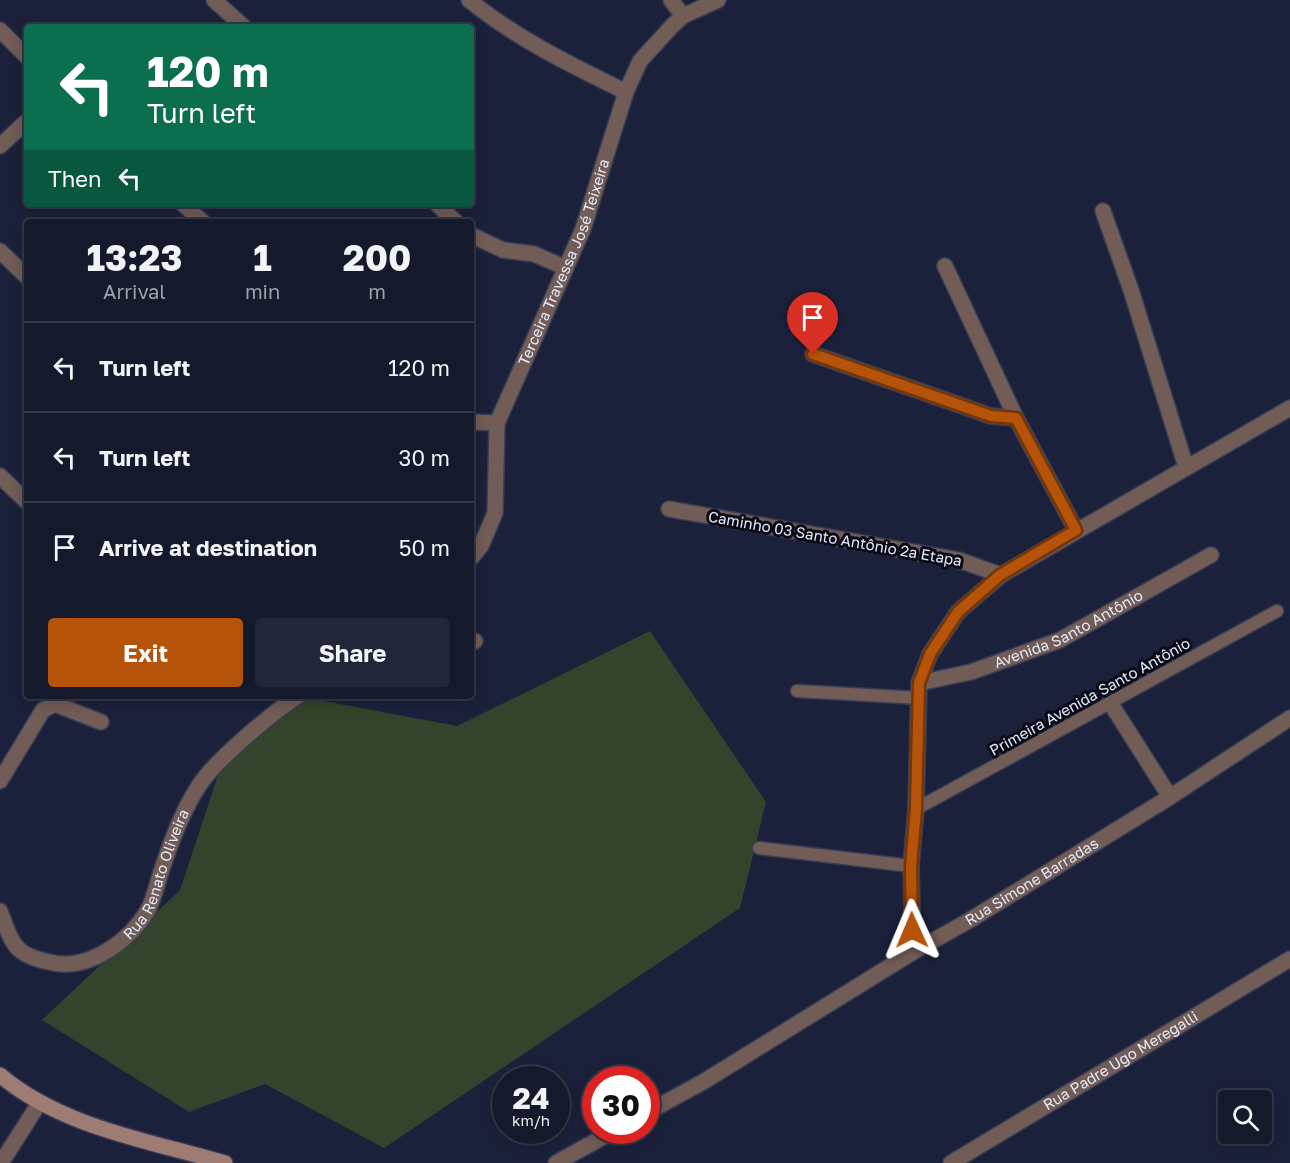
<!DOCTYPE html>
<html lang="en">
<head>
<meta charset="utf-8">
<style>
  :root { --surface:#14192c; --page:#212638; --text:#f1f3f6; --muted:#9da0a9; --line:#333848; --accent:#b45309 }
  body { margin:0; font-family:"Golos Text",sans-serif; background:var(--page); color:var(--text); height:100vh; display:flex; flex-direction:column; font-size:22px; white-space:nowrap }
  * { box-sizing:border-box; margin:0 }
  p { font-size:20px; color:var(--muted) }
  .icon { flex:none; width:33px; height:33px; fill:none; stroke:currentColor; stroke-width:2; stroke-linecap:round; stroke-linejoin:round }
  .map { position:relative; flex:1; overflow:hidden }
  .details { position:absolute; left:24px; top:219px; width:450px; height:480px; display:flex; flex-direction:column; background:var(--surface); border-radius:6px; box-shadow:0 3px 15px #0003,0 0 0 2px var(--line) }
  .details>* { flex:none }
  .banner { position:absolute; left:24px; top:24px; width:450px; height:183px; border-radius:6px; box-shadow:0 3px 15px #0003,0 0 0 2px var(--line); background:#0b6e4f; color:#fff; overflow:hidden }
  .tools { position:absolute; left:1218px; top:1090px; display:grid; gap:12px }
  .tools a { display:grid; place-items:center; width:54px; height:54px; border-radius:6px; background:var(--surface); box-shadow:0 3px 15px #0003,0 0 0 2px var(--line); font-size:30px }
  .speed { position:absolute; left:492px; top:1066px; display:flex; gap:12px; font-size:30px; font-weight:700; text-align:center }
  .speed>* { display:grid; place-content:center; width:78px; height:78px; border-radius:50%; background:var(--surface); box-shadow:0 3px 15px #0003,0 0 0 2px var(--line); line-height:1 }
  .speed small { font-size:15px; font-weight:400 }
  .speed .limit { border:9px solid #d22; background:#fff; color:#111 }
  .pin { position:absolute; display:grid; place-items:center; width:51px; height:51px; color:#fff; margin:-62px -26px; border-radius:50% 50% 50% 0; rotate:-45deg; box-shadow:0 0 6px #0007 }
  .pin .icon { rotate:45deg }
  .me { position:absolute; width:66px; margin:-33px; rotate:359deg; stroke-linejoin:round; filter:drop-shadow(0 0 4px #0008) }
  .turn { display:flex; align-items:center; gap:21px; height:126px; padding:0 24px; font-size:27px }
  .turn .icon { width:78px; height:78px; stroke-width:2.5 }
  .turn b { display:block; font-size:42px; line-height:51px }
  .then { display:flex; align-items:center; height:57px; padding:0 24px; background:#0003; gap:12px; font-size:22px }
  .eta { display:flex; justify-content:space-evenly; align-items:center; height:102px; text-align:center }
  .eta b { font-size:36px; font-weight:700; line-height:42px }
  .primary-button { display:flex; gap:12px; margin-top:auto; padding:12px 24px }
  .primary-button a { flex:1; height:69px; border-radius:6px; background:var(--accent); color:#fff; font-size:24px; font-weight:700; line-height:69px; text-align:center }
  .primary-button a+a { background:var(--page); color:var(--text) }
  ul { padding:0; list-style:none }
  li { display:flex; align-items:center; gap:18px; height:90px; padding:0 24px; border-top:2px solid var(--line) }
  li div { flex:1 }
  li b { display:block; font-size:22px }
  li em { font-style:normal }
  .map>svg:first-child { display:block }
  .green { fill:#34432b }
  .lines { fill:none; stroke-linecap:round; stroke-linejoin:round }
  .lane-casing { stroke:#373d55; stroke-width:15 }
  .street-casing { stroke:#373d55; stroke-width:18 }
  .secondary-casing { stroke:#373d55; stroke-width:18 }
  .lane { stroke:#715c56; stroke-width:12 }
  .street { stroke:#715c56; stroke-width:15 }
  .secondary { stroke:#9d7c73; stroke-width:15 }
  .route-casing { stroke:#753606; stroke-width:15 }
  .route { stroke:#b45309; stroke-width:10 }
  .labels { text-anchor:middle; stroke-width:6; stroke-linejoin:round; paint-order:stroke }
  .street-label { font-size:15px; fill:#e4e9fb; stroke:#090b16 }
</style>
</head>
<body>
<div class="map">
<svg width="1290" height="1163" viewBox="0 0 1290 1163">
  <rect width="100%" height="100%" fill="#1b213a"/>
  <!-- green -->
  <path class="green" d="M650,631L766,802L740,908L384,1148L265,1084L189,1112L42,1020L180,890L227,748L297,696L457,726Z"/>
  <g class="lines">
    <defs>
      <path id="lane" d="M797,691L919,698
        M916,809L1277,611
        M759,848L911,866"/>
      <g id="street">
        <path d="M214,0L244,27"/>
        <path d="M469,0C517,39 571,65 626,92"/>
        <path d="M671,0L683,16"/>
        <path d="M0,30L27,57"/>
        <path d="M0,146L27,121"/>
        <path d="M183,204L203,222"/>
        <path d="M437,204L456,222"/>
        <path d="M1103,211L1131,290L1186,467"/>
        <path d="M471,235L503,250L534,254L566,268"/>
        <path d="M0,251L27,277"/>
        <path d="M945,266L1016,418L1076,530"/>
        <path d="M813,354L991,416L1016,418"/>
        <path d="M471,422L497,423"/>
        <path d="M0,476L27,502"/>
        <path d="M669,509L959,560L1001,575"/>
        <path id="s1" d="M471,558L481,546L495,513L497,423L583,229L626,92L640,61L672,26L683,16L718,0"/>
        <path d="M471,643L475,641"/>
        <path id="s2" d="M919,683L971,672L1060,640L1211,555"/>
        <path d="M1111,704L1170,797"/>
        <path d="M0,781L43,710L55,704L101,722"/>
        <path id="s3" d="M0,911C13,946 15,956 54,963C89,970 130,941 148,910C154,899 157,884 161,872C171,842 182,811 200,784C217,759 272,713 298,696"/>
        <path d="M913,952L911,866L916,809L919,683L930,654L958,612L1001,575L1290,408"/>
        <path id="s4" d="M646,1113L703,1082L913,952L970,920L1170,797L1290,718"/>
        <path d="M1,1163L40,1102"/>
        <path d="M556,1163L614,1131"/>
        <path id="s5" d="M951,1163L1290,959"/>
      </g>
      <path id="secondary" d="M0,1075C61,1127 150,1141 225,1163"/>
    </defs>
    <!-- lane casing -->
    <use href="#lane" class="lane-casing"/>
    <!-- street casing -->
    <use href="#street" class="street-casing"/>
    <!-- secondary casing -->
    <use href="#secondary" class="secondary-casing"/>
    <!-- lane -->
    <use href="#lane" class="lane"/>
    <!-- street -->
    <use href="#street" class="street"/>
    <!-- secondary -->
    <use href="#secondary" class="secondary"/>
  </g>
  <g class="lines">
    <defs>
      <path id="route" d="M813,354L991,416L1016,418L1076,530L1000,575L958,612L930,654L919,683L916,809L911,866L912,930"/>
    </defs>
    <!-- route casing -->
    <use href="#route" class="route-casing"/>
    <!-- route -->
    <use href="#route" class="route"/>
  </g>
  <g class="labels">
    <!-- street labels -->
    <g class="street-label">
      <text dy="5" stroke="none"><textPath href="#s1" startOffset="316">Terceira Travessa José Teixeira</textPath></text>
      <text transform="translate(835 539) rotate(10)" y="5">Caminho 03 Santo Antônio 2ª Etapa</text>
      <text dy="5" stroke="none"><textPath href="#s2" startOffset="160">Avenida Santo Antônio</textPath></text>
      <text transform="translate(1090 697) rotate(-29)" y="5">Primeira Avenida Santo Antônio</text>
      <text dy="5" stroke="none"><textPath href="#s3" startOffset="231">Rua Renato Oliveira</textPath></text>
      <text dy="5" stroke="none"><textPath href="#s4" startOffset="450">Rua Simone Barradas</textPath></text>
      <text dy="5" stroke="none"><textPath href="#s5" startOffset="198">Rua Padre Ugo Meregalli</textPath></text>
    </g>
  </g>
</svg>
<div class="tools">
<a><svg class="icon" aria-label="search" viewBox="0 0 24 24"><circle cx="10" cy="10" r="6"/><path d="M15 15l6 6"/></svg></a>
</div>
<div class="speed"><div>24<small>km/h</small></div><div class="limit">30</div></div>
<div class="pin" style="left:813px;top:354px;background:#d93025"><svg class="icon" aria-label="arrive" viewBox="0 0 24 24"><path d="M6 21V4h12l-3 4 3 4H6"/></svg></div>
<svg class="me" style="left:912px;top:930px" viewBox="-20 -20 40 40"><path d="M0-17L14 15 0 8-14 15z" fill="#b45309" stroke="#fff" stroke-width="4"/></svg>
<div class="banner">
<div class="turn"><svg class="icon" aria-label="left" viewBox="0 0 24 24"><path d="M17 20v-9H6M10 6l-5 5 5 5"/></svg><div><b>120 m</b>Turn left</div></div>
<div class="then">Then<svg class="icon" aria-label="left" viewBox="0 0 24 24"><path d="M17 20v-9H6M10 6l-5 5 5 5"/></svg></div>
</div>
<section class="details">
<div class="eta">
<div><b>13:23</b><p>Arrival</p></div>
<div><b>1</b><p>min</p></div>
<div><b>200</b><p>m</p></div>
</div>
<ul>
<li><svg class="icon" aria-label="left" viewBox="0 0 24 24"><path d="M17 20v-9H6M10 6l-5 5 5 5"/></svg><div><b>Turn left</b></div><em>120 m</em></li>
<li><svg class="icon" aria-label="left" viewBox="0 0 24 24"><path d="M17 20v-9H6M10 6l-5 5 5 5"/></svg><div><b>Turn left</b></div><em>30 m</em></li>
<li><svg class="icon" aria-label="arrive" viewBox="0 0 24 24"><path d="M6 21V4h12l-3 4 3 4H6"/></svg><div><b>Arrive at destination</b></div><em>50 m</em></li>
</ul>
<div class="primary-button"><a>Exit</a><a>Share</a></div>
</section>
</div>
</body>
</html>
